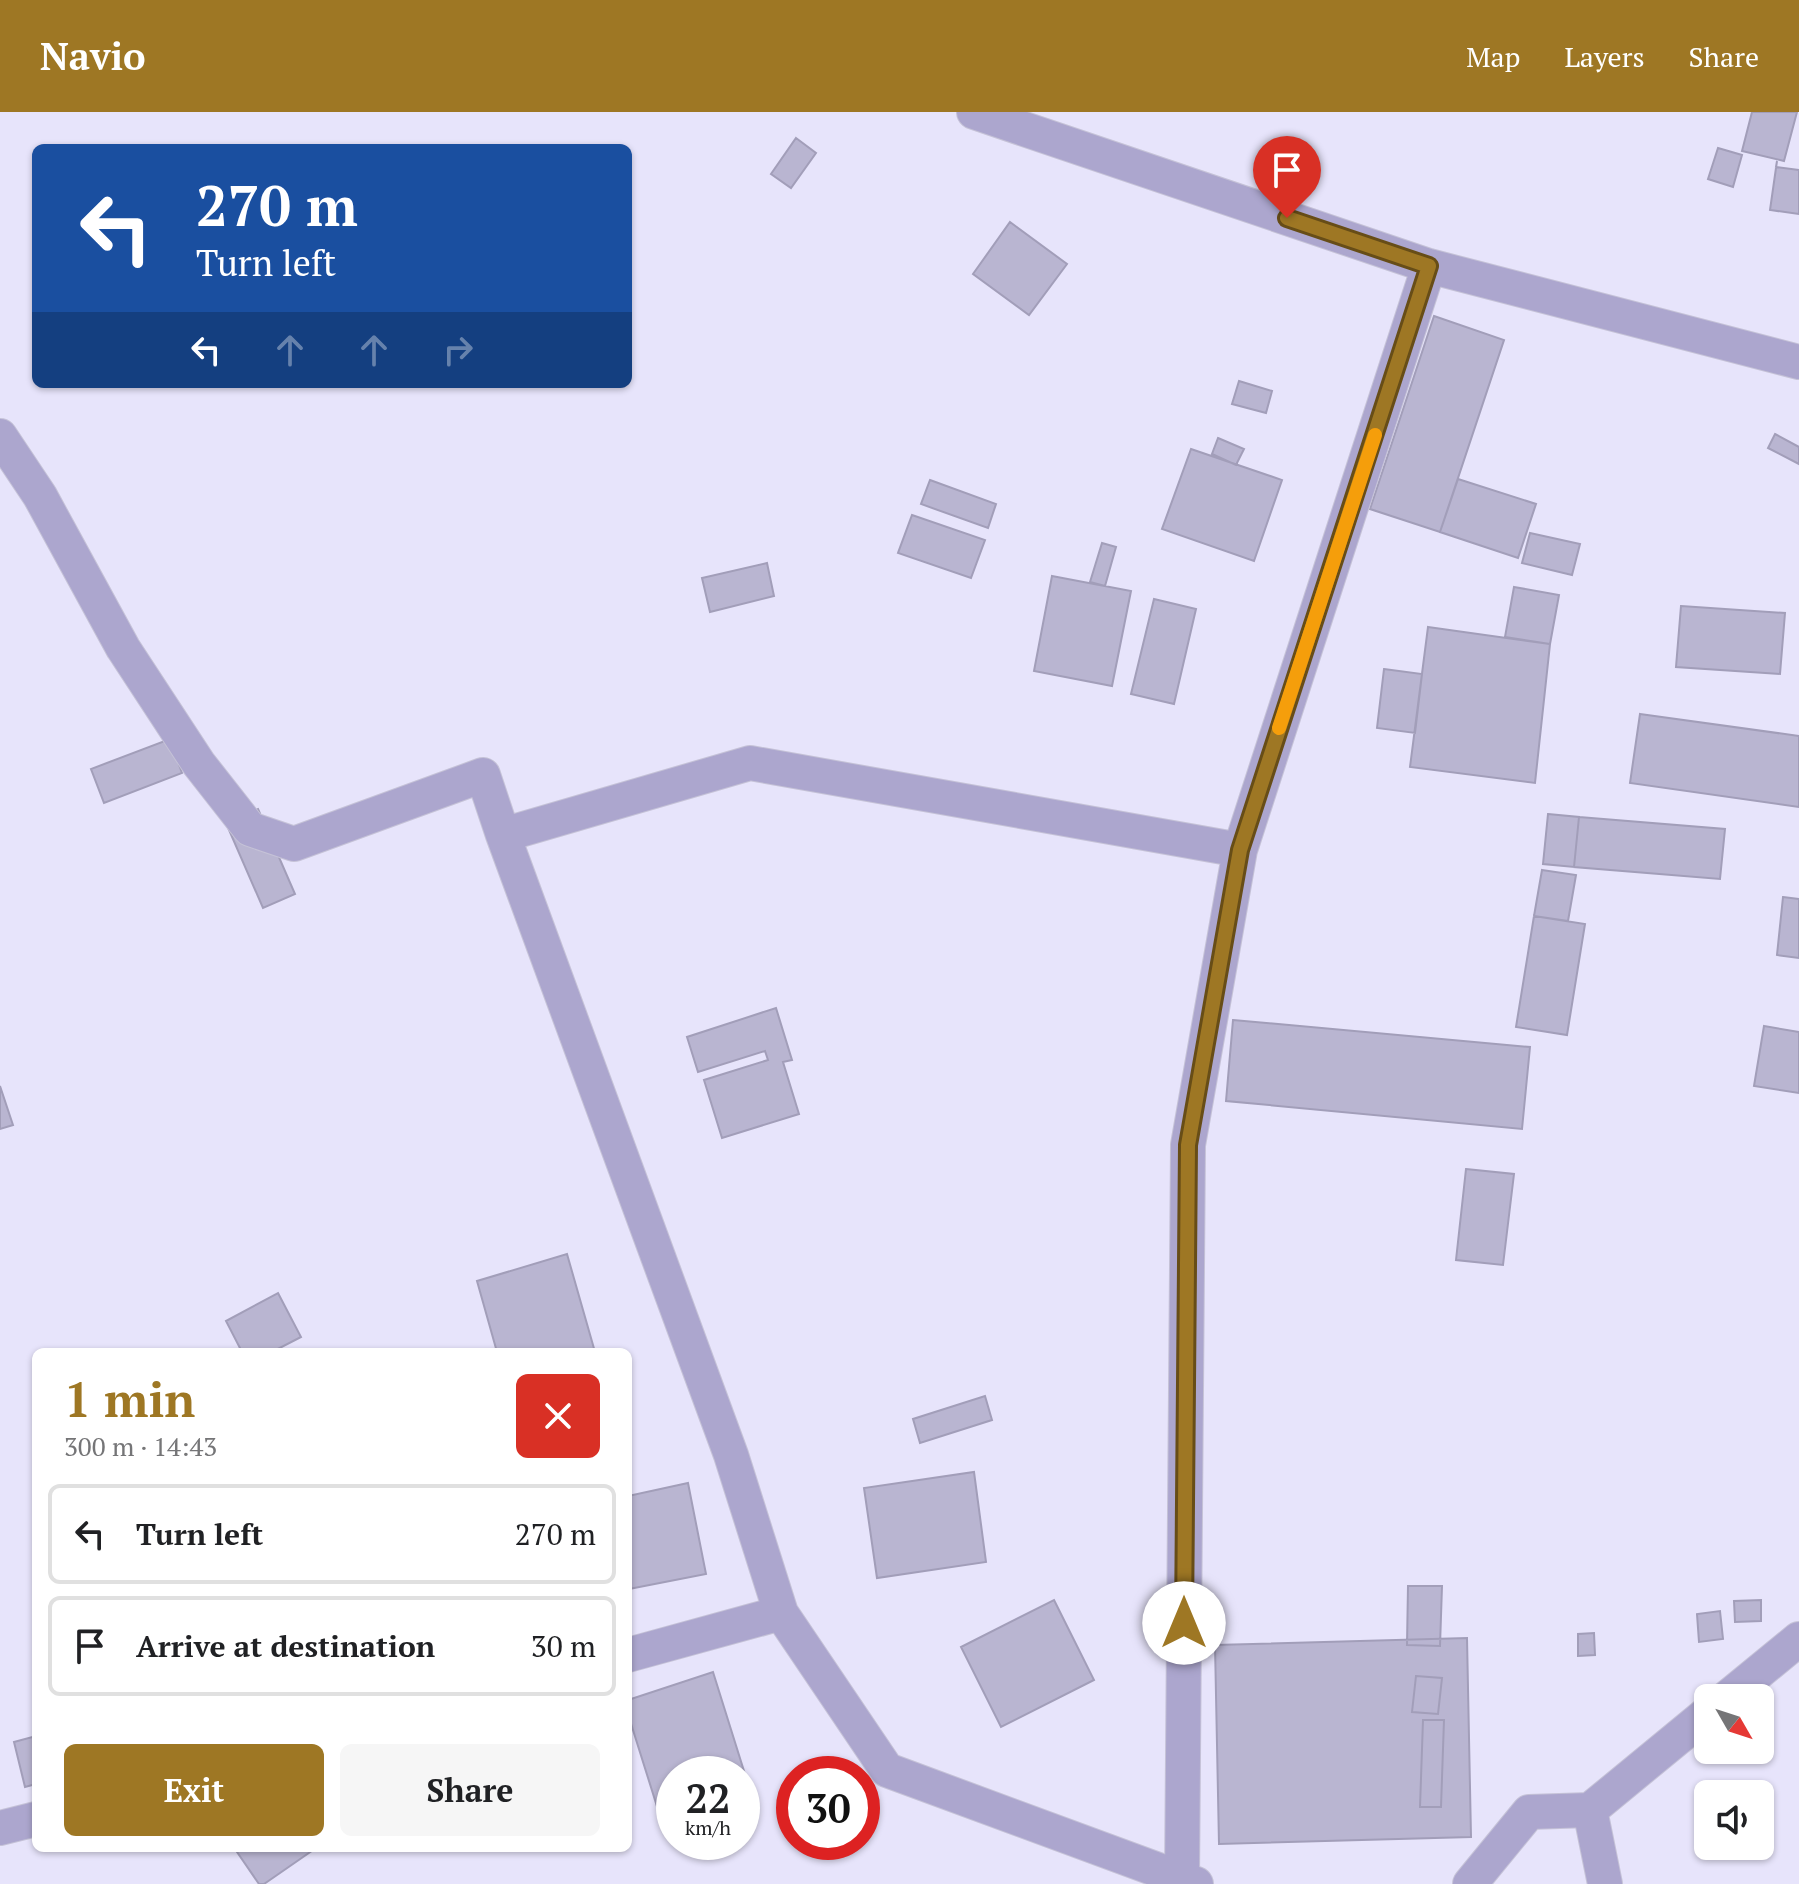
<!DOCTYPE html>
<html lang="en">
<head>
<meta charset="utf-8">
<style>
  :root { --surface:#fff; --page:#f6f6f6; --text:#202124; --muted:#757577; --line:#e0e0e0; --accent:#9e7724 }
  body { margin:0; font-family:"PT Serif",serif; background:var(--page); color:var(--text); height:100vh; display:flex; flex-direction:column; font-size:30px; white-space:nowrap }
  * { box-sizing:border-box; margin:0 }
  p { font-size:26px; color:var(--muted) }
  .icon { flex:none; width:44px; height:44px; fill:none; stroke:currentColor; stroke-width:2; stroke-linecap:round; stroke-linejoin:round }
  .map { position:relative; flex:1; overflow:hidden }
  .panel { position:absolute; left:32px; top:1236px; width:600px; height:504px; display:flex; flex-direction:column; background:var(--surface); border-radius:12px; box-shadow:0 2px 6px #0004 }
  .panel>* { flex:none }
  .guide { position:absolute; left:32px; top:32px; width:600px; height:244px; border-radius:12px; box-shadow:0 2px 6px #0004; background:#1a4fa0; color:#fff; overflow:hidden }
  .needle { width:52px; rotate:129deg }
  .buttons { position:absolute; left:1694px; top:1572px; display:grid; gap:16px }
  .buttons a { display:grid; place-items:center; width:80px; height:80px; border-radius:12px; background:var(--surface); box-shadow:0 2px 6px #0004; font-size:40px }
  .speed { position:absolute; left:656px; top:1644px; display:flex; gap:16px; font-size:40px; font-weight:700; text-align:center }
  .speed>* { display:grid; place-content:center; width:104px; height:104px; border-radius:50%; background:var(--surface); box-shadow:0 2px 6px #0004; line-height:1 }
  .speed small { font-size:20px; font-weight:400 }
  .speed .limit { border:12px solid #d22; background:#fff; color:#111 }
  .pin { position:absolute; display:grid; place-items:center; width:68px; height:68px; color:#fff; margin:-82px -34px; border-radius:50% 50% 50% 0; rotate:-45deg; box-shadow:0 0 8px #0007 }
  .pin .icon { rotate:45deg }
  .me { position:absolute; width:88px; margin:-44px; rotate:0deg; stroke-linejoin:round; filter:drop-shadow(0 0 6px #0008) }
  .turn { display:flex; align-items:center; gap:28px; height:168px; padding:0 32px; font-size:36px }
  .turn .icon { width:104px; height:104px; stroke-width:2.5 }
  .turn b { display:block; font-size:56px; line-height:68px }
  .lanes { display:flex; align-items:center; height:76px; padding:0 32px; background:#0003; justify-content:center; gap:40px; direction:ltr }
  .lanes .off { opacity:.35 }
  .round { display:grid; place-items:center; flex:none; width:84px; height:84px; border-radius:12px; background:var(--page) }
  .head { display:flex; align-items:center; justify-content:space-between; height:136px; padding:0 32px }
  h1 { font-size:48px; font-weight:700; line-height:60px; color:var(--accent) }
  .cta { display:flex; gap:16px; margin-top:auto; padding:16px 32px }
  .cta a { flex:1; height:92px; border-radius:12px; background:var(--accent); color:#fff; font-size:32px; font-weight:700; line-height:92px; text-align:center }
  .cta a+a { background:var(--page); color:var(--text) }
  ul { padding:0; list-style:none }
  li { display:flex; align-items:center; gap:24px; height:100px; margin:0 16px 12px; padding:0 16px; border:4px solid var(--line); border-radius:12px }
  li div { flex:1 }
  li b { display:block; font-size:30px }
  li em { font-style:normal }
  header { display:flex; align-items:center; gap:48px; box-sizing:border-box; height:112px; padding:0 40px; background:var(--accent); color:#fff }
  header strong { font-size:38px }
  nav { display:flex; gap:44px; margin-inline-start:auto; font-size:28px }
  .map>svg:first-child { display:block }
  .building { fill:#b9b5d1; stroke:#a29eb9; stroke-width:2 }
  .lines { fill:none; stroke-linecap:round; stroke-linejoin:round }
  .minor-casing { stroke:#c5c2d7; stroke-width:36 }
  .minor { stroke:#aca6ce; stroke-width:34 }
  .route-casing { stroke:#674d17; stroke-width:20 }
  .route { stroke:#9e7724; stroke-width:14 }
  .slow { stroke:#f59e0b; stroke-width:14 }
</style>
</head>
<body>
<header>
<strong>Navio</strong>
<nav><a>Map</a><a>Layers</a><a>Share</a></nav>
</header>
<div class="map">
<svg width="1799" height="1772" viewBox="0 0 1799 1772">
  <rect width="100%" height="100%" fill="#e7e4fb"/>
  <!-- building -->
  <path class="building" d="M1752,0H1797L1784,49L1742,39Z
    M796,26L816,41L791,76L771,62Z
    M1718,36L1742,43L1733,75L1708,67Z
    M1777,49L1776,55L1799,58V102L1770,98Z
    M1010,110L1067,152L1029,203L973,162Z
    M1434,204L1504,228L1440,420L1370,397Z
    M1239,269L1272,279L1266,301L1232,292Z
    M1775,322L1799,335V352L1768,336Z
    M1218,326L1244,337L1236,353L1212,342Z
    M1191,337L1282,368L1254,449L1162,417Z
    M1458,367L1536,392L1518,446L1440,420Z
    M930,368L996,392L988,416L921,392Z
    M912,403L985,428L971,466L898,441Z
    M1530,421L1580,432L1572,463L1522,451Z
    M1102,431L1116,435L1105,474L1090,470Z
    M767,451L774,484L710,500L702,466Z
    M1052,464L1131,479L1112,574L1034,559Z
    M1514,475L1559,483L1550,532L1505,525Z
    M1154,487L1196,497L1174,592L1131,582Z
    M1681,494L1785,501L1780,562L1676,555Z
    M1428,515L1550,532L1535,671L1410,655Z
    M1384,557L1422,562L1415,621L1377,616Z
    M1640,602L1799,624V695L1630,671Z
    M170,627L182,661L104,691L91,657Z
    M258,697L295,782L263,796L226,711Z
    M1548,702L1579,705L1574,755L1543,752Z
    M1579,705L1725,717L1720,767L1574,755Z
    M1542,758L1576,763L1568,809L1534,804Z
    M1783,785L1799,787V846L1777,843Z
    M1534,804L1585,812L1567,923L1516,915Z
    M776,896L792,948L783,950L799,1002L722,1026L704,968L768,948L765,939L698,960L687,925Z
    M1233,908L1530,935L1522,1017L1226,989Z
    M1764,914L1799,920V981L1754,974Z
    M0,974L13,1013L0,1017Z
    M1466,1057L1514,1062L1503,1153L1456,1148Z
    M567,1142L595,1240H497L477,1169Z
    M278,1181L301,1225L272,1240H242L226,1209Z
    M985,1284L992,1308L920,1331L913,1307Z
    M974,1360L986,1450L877,1466L864,1376Z
    M688,1371L706,1462L629,1477L628,1384Z
    M1408,1474H1442L1440,1534L1407,1533Z
    M1054,1488L1094,1568L1001,1615L961,1535Z
    M1761,1488V1509L1735,1510L1734,1489Z
    M1720,1499L1723,1527L1699,1530L1697,1502Z
    M1594,1521L1595,1543L1578,1544V1522Z
    M1467,1526L1471,1725L1219,1732L1215,1533Z
    M713,1560L754,1691L742,1695V1662H674V1717L665,1720L628,1602V1588Z
    M1416,1564L1442,1566L1438,1602L1412,1600Z
    M1423,1608H1444L1441,1695H1420Z
    M36,1624V1672L25,1675L14,1630Z
    M242,1736H316L264,1772H259L237,1740Z"/>
  <g class="lines">
    <defs>
      <path id="minor" d="M974,0L1429,154L1799,250
        M0,324L40,384L123,536L199,652L250,717L294,732L483,663L503,723L731,1343L781,1501L887,1658L1196,1772
        M503,723L750,651L1240,738L1429,154
        M628,1543L781,1501
        M1727,1586L1799,1527
        M1590,1698L1605,1772
        M0,1716L36,1707
        M1182,1767L1188,1033L1240,738
        M1470,1772L1529,1700L1590,1698L1708,1601"/>
    </defs>
    <!-- minor casing -->
    <use href="#minor" class="minor-casing"/>
    <!-- minor -->
    <use href="#minor" class="minor"/>
  </g>
  <g class="lines">
    <defs>
      <path id="route" d="M1184,1511L1188,1033L1240,738L1429,154L1287,106"/>
    </defs>
    <!-- route casing -->
    <use href="#route" class="route-casing"/>
    <!-- route -->
    <use href="#route" class="route"/>
    <!-- slow -->
    <path class="slow" d="M1279,616L1375,323"/>
  </g>
</svg>
<div class="buttons">
<a><svg class="needle" viewBox="-14 -14 28 28"><path d="M0-13l5 13h-10z" fill="#e53935"/><path d="M0 13l5-13h-10z" fill="#757577"/></svg></a>
<a><svg class="icon" aria-label="sound" viewBox="0 0 24 24"><path d="M4 9h4l5-4v14l-5-4H4zM17 9q2 3 0 6"/></svg></a>
</div>
<div class="speed"><div>22<small>km/h</small></div><div class="limit">30</div></div>
<div class="pin" style="left:1287px;top:106px;background:#d93025"><svg class="icon" aria-label="arrive" viewBox="0 0 24 24"><path d="M6 21V4h12l-3 4 3 4H6"/></svg></div>
<svg class="me" style="left:1184px;top:1511px" viewBox="-20 -20 40 40"><circle r="19" fill="#fff"/><path d="M0-13L10 11 0 6-10 11z" fill="#9e7724"/></svg>
<div class="guide">
<div class="turn"><svg class="icon" aria-label="left" viewBox="0 0 24 24"><path d="M17 20v-9H6M10 6l-5 5 5 5"/></svg><div><b>270 m</b>Turn left</div></div>
<div class="lanes"><svg class="icon" aria-label="left" viewBox="0 0 24 24"><path d="M17 20v-9H6M10 6l-5 5 5 5"/></svg><svg class="icon off" aria-label="ahead" viewBox="0 0 24 24"><path d="M12 20V5M6 11l6-6 6 6"/></svg><svg class="icon off" aria-label="ahead" viewBox="0 0 24 24"><path d="M12 20V5M6 11l6-6 6 6"/></svg><svg class="icon off" aria-label="right" viewBox="0 0 24 24"><path d="M7 20v-9h11M14 6l5 5-5 5"/></svg></div>
</div>
<section class="panel">
<div class="head"><div><h1>1 min</h1><p>300 m · 14:43</p></div><a class="round" style="background:#d93025;color:#fff"><svg class="icon" aria-label="close" viewBox="0 0 24 24"><path d="M6 6l12 12M18 6L6 18"/></svg></a></div>
<ul>
<li><svg class="icon" aria-label="left" viewBox="0 0 24 24"><path d="M17 20v-9H6M10 6l-5 5 5 5"/></svg><div><b>Turn left</b></div><em>270 m</em></li>
<li><svg class="icon" aria-label="arrive" viewBox="0 0 24 24"><path d="M6 21V4h12l-3 4 3 4H6"/></svg><div><b>Arrive at destination</b></div><em>30 m</em></li>
</ul>
<div class="cta"><a>Exit</a><a>Share</a></div>
</section>
</div>
</body>
</html>
